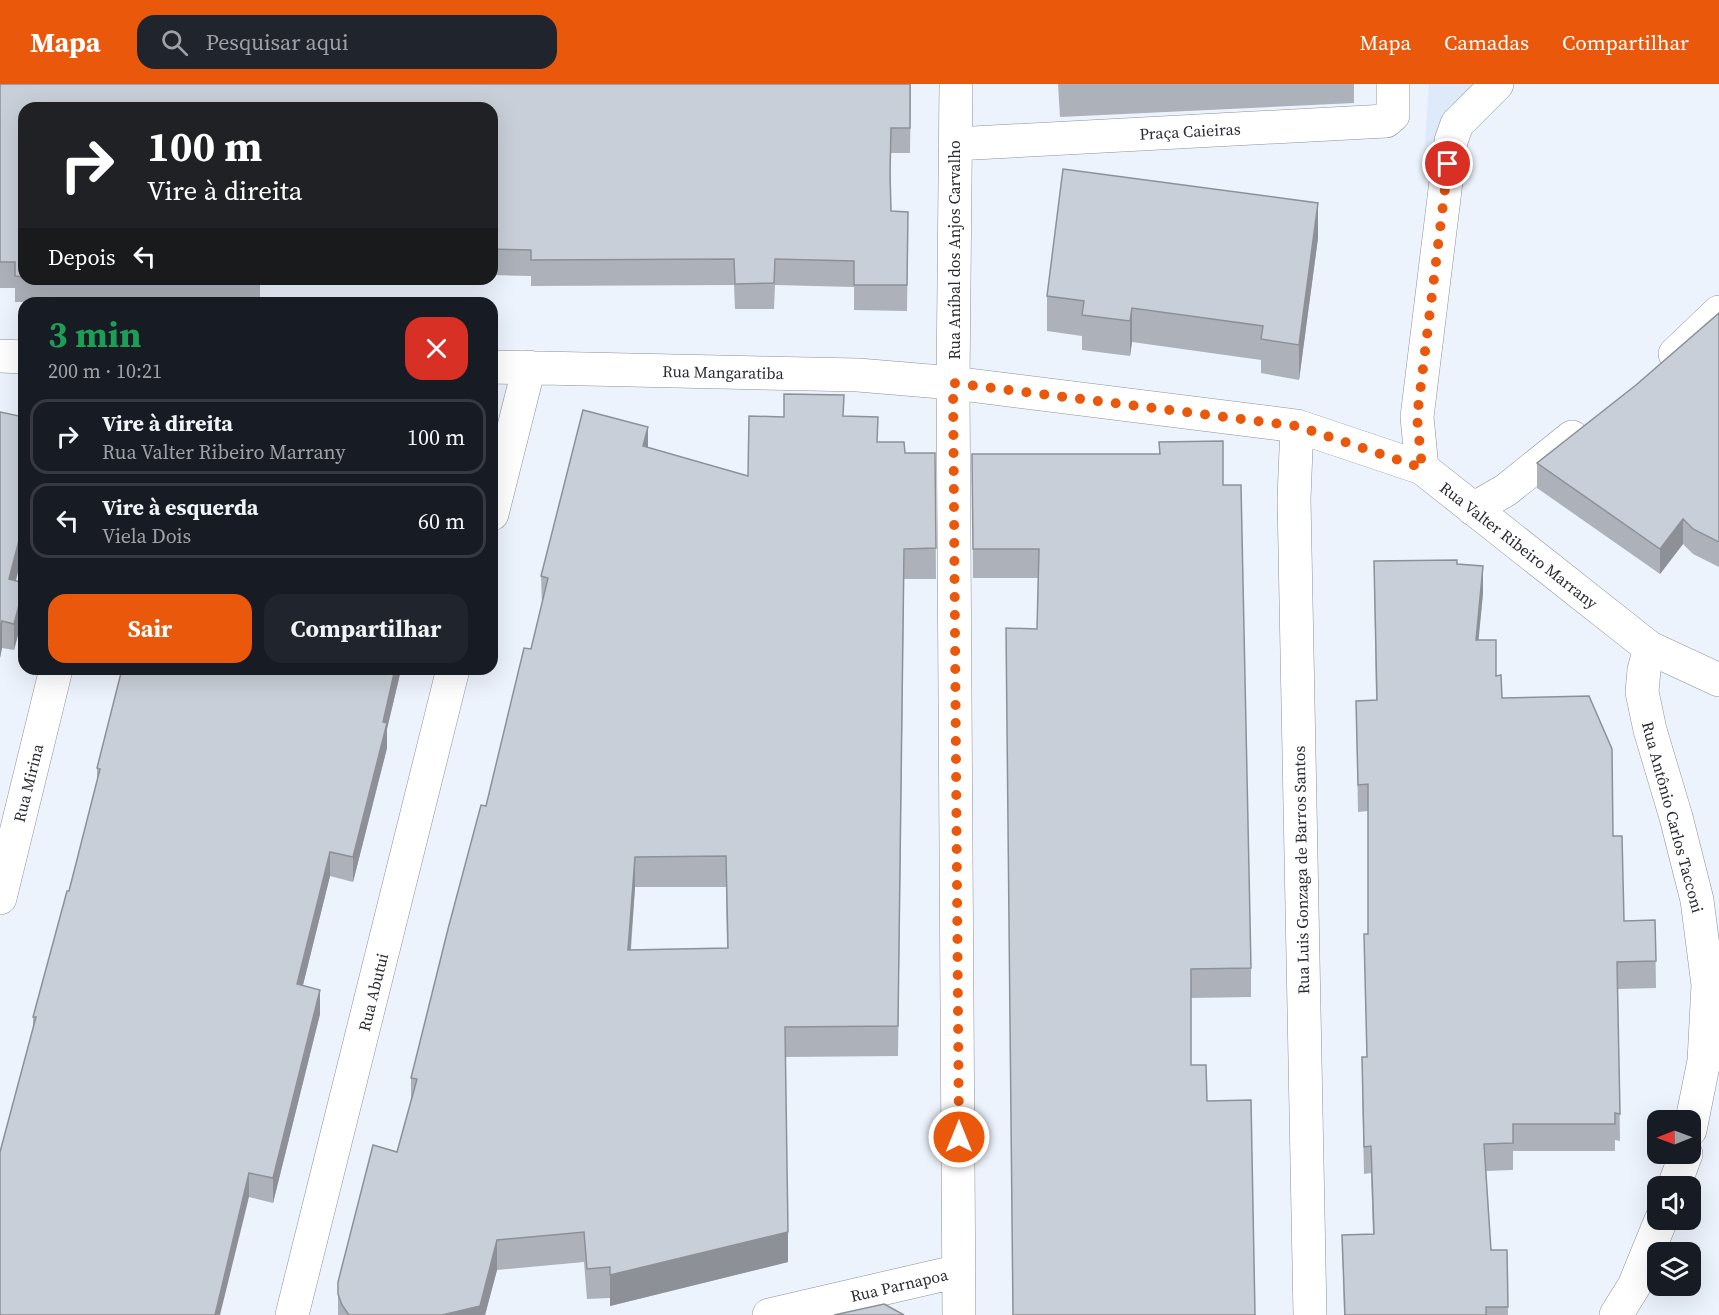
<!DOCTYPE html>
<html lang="pt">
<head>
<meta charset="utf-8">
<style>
  :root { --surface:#171b24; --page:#20242c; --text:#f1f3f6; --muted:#9ea1a6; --line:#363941; --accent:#ea580c }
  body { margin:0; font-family:"Source Serif 4",serif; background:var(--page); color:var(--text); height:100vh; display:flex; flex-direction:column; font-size:22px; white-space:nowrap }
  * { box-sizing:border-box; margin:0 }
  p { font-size:20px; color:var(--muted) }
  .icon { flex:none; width:33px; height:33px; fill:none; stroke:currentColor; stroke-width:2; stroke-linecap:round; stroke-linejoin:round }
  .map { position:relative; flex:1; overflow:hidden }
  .drawer { position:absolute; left:18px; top:213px; width:480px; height:378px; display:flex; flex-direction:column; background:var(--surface); border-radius:18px; box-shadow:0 6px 24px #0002 }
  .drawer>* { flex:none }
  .top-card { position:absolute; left:18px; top:18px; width:480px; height:183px; border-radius:18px; box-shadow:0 6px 24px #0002; background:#202124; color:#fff; overflow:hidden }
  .needle { width:39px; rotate:269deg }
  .fabs { position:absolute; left:1647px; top:1026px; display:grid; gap:12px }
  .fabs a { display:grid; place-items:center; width:54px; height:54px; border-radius:12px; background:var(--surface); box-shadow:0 6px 24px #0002; font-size:30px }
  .pin { position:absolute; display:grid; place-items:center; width:51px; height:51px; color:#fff; margin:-26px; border:3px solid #fff; border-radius:50%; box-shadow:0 2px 6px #0007 }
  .me { position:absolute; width:66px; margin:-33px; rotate:0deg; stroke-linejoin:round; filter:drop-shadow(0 0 4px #0008) }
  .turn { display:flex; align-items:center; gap:21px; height:126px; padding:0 30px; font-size:27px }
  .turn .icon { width:78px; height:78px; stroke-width:2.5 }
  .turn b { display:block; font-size:42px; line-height:51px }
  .then { display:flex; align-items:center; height:57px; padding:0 30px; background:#0003; gap:12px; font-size:22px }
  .round { display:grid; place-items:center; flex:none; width:63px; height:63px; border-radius:18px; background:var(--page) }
  .overview { display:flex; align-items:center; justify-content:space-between; height:102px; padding:0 30px }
  h1 { font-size:36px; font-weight:700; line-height:45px; color:#1e9e55 }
  .button { display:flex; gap:12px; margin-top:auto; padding:12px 30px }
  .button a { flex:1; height:69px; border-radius:18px; background:var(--accent); color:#fff; font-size:24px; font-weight:700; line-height:69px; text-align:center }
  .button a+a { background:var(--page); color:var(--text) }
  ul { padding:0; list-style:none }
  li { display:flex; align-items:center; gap:18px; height:75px; margin:0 12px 9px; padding:0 18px; border:3px solid var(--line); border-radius:18px }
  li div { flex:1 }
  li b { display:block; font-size:22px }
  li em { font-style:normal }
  header { display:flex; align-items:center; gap:36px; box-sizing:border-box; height:84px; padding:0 30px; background:var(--accent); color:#fff }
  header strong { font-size:28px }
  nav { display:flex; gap:33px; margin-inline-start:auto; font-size:21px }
  .search { width:420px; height:54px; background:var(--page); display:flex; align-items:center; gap:15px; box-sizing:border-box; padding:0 21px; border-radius:18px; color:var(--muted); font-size:22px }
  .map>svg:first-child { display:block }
  .built { fill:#dee9f9 }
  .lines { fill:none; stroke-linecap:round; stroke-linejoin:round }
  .minor-casing { stroke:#8c919a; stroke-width:34 }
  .minor { stroke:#fff; stroke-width:33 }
  .wall { fill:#adb2ba; fill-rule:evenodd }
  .shaded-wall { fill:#8d9197 }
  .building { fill:#c9cfd8; stroke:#8d9197; stroke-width:1.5; fill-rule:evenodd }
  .route { stroke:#ea580c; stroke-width:10; stroke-dasharray:0 18 }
  .labels { text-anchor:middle; stroke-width:4.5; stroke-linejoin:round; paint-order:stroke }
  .street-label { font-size:16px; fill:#2a2c30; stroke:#fff }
</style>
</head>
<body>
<header>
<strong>Mapa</strong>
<div class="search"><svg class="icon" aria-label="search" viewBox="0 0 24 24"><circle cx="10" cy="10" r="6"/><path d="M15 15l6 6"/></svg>Pesquisar aqui</div>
<nav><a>Mapa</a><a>Camadas</a><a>Compartilhar</a></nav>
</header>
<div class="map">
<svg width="1719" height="1231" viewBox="0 0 1719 1231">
  <rect width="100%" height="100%" fill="#edf3fd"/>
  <!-- built -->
  <path class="built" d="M1429,0H1492L1424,72Z"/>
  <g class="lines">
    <defs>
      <path id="minor" d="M956,0L953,299L959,1231
        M955,60L1386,37L1393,31V0
        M1675,270L1719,228
        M0,272L24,273
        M492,283L858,291L953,299L1297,342L1422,384L1650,564L1719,596
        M1297,342L1294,414L1310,1231
        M1422,384L1417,333L1451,57L1457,40L1497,0
        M1473,425L1506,406L1572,353
        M492,430L529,283
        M1650,564L1644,586L1642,608L1650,646L1676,733L1697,816L1708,901L1704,977L1690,1046
        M0,814L56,585
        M1674,1102L1686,1070
        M292,1231L453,585
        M769,1231L959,1187
        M1616,1231L1634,1202L1661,1136"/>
    </defs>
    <!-- minor casing -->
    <use href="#minor" class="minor-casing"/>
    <!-- minor -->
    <use href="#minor" class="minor"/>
  </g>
  <!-- wall -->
  <path class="wall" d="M0,0H911L910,69H891L890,104L891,127L908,153L907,227L854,226V203L775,201L774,225H735L734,201L531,202V192L492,191V24H24V195H368V198H260V219L15,218V204H0Z
    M1058,0H1354V19L1060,33Z
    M1318,154L1299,296L1261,289V276L1132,258L1130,272L1082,266V252L1047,247V212Z
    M1719,229V483L1693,470L1683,460L1660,490L1537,404V379L1636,301Z
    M0,328L24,333V464L16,497L24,499V528L14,566L2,564L0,574Z
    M844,332L878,358L905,369H935L936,495H904L898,972L785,973L788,1178L610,1222V1214L587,1215L584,1178L497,1186L485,1231H338V1198L397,1068L411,1016V994L486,722L531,565L542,523L541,492L648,364L748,392L784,333ZM635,803H726L727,864L631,866Z
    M1159,358L1223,401L1251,884V913L1191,914V981L1207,1017L1255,1231L1037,545L1038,494H973L972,370H1159Z
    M1374,477L1457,480L1483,509L1478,556L1496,592L1502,614L1613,752L1624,837L1655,836L1656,904L1618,905L1620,1057L1615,1056V1067H1513V1086L1486,1087L1491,1166H1507L1508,1231H1344L1342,1151L1373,1150L1371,1089L1364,1090L1362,1000V973H1367L1364,850H1368V727L1358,728L1356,617L1376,616Z
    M122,585H406L405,591L400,590L387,645V664L353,798L330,792L303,901L320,930L273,1119L249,1113L33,944V933L69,807L97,697V684Z"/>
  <!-- shaded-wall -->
  <path class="shaded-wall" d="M1318,119V154L1299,296V261Z
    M1132,224V258L1130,272V237Z
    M648,343V374L643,362Z
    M1683,435V460L1660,490V465Z
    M24,437V464L9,522V495Z
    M1483,482V509L1476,583V556Z
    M24,502V528L14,566V540Z
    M2,537V564L0,574V548Z
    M395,585H400V590L387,645V664L353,798V773Z
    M330,768V792L297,925V900Z
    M635,773V803L628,896V866Z
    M320,906V930L273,1119V1094Z
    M249,1089V1113L220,1231H215Z
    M788,1148V1178L610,1222V1191Z
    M497,1156V1186L485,1231H442Z"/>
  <!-- building -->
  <path class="building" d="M0,0H910V44H891L890,89L891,127L908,128L907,201H854V177L775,175L774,199L735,200L734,175L531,176V166L492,165V24H24V193L15,192V178H0Z
    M1063,85L1318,119L1299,261L1261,255L1263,242L1132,224L1130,237L1082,231L1084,217L1047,212Z
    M1719,229V458L1693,445L1683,435L1660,465L1537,379L1636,301Z
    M784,310L844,311L843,332L878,333L877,358H904L905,369H935L936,464L904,465L898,942L785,943L788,1148L610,1191V1183L587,1185L584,1148L497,1156L480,1222L442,1231H349L342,1221L338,1210V1198L373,1061L397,1068L417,995L411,994L448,845L481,721L486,722L524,564L531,565L548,494L541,492L583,326L648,343L643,362L748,392L749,332L784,333ZM726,772L728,864L628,866L635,773Z
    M0,328L24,333V437L9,495L24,499V502L14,540L2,537L0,548Z
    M1223,357V401H1241L1251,884L1191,885V981H1206L1207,1017L1251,1016L1255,1231H1013L1006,544L1037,545L1039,465H973L972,370H1160L1159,358Z
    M1457,476V480L1483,482L1476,556H1496V592L1501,591L1502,614L1589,612L1612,665L1613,752H1622L1624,837L1655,836L1656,877L1617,878L1620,1030L1615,1029V1040H1513V1059L1484,1060L1491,1166H1507L1508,1223H1486V1231H1345L1342,1151L1374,1150L1371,1062L1364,1063L1362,973H1367L1364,850H1368V700L1358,701L1356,617L1377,616L1374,477Z
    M122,585H395L383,638L387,639L353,773L330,768L297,900L320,906L273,1094L249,1089L215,1231H0V1068L36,933H33L67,807H69L100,685L97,684Z
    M884,1220L904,1231H834Z"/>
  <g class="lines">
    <!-- route -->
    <path class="route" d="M959,1053L953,299L1297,342L1422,384L1417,333L1448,80"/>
  </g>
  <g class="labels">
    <!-- street labels -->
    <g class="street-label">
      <text transform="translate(1190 47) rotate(-3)" y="6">Praça Caieiras</text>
      <text transform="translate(954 166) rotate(-90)" y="6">Rua Aníbal dos Anjos Carvalho</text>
      <text transform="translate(723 288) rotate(1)" y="6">Rua Mangaratiba</text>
      <text transform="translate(1519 461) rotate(38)" y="6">Rua Valter Ribeiro Marrany</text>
      <text transform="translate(28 699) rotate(-76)" y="6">Rua Mirina</text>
      <text transform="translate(1673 733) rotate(75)" y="6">Rua Antônio Carlos Tacconi</text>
      <text transform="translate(1301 786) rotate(-91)" y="6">Rua Luis Gonzaga de Barros Santos</text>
      <text transform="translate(373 908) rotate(-76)" y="6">Rua Abutui</text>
      <text transform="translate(899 1201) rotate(-13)" y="6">Rua Parnapoa</text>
    </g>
  </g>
</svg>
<div class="fabs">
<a><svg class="needle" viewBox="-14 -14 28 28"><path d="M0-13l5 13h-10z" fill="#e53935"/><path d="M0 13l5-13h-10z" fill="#9ea1a6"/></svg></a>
<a><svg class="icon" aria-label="sound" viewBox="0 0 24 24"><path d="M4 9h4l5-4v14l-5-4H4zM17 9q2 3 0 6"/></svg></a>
<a><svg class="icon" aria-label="layers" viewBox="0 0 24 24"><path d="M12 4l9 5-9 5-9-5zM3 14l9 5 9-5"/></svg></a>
</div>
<div class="pin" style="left:1448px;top:80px;background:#d93025"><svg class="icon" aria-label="arrive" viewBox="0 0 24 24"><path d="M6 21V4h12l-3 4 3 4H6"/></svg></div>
<svg class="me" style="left:959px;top:1053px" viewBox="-20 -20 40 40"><circle r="17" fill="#ea580c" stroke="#fff" stroke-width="3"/><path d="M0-11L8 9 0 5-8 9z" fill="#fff"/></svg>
<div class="top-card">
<div class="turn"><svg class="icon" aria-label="right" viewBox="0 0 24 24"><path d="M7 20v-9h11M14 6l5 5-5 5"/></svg><div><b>100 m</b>Vire à direita</div></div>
<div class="then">Depois<svg class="icon" aria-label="left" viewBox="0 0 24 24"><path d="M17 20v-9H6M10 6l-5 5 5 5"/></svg></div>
</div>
<section class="drawer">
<div class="overview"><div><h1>3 min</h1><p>200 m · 10:21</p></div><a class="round" style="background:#d93025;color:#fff"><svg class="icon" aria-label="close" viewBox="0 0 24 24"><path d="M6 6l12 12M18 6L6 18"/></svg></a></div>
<ul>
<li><svg class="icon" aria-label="right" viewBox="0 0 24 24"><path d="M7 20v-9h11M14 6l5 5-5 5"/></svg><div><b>Vire à direita</b><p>Rua Valter Ribeiro Marrany</p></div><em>100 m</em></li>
<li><svg class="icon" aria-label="left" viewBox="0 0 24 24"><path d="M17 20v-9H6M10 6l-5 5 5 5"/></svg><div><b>Vire à esquerda</b><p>Viela Dois</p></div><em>60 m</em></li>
</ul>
<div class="button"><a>Sair</a><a>Compartilhar</a></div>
</section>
</div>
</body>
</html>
